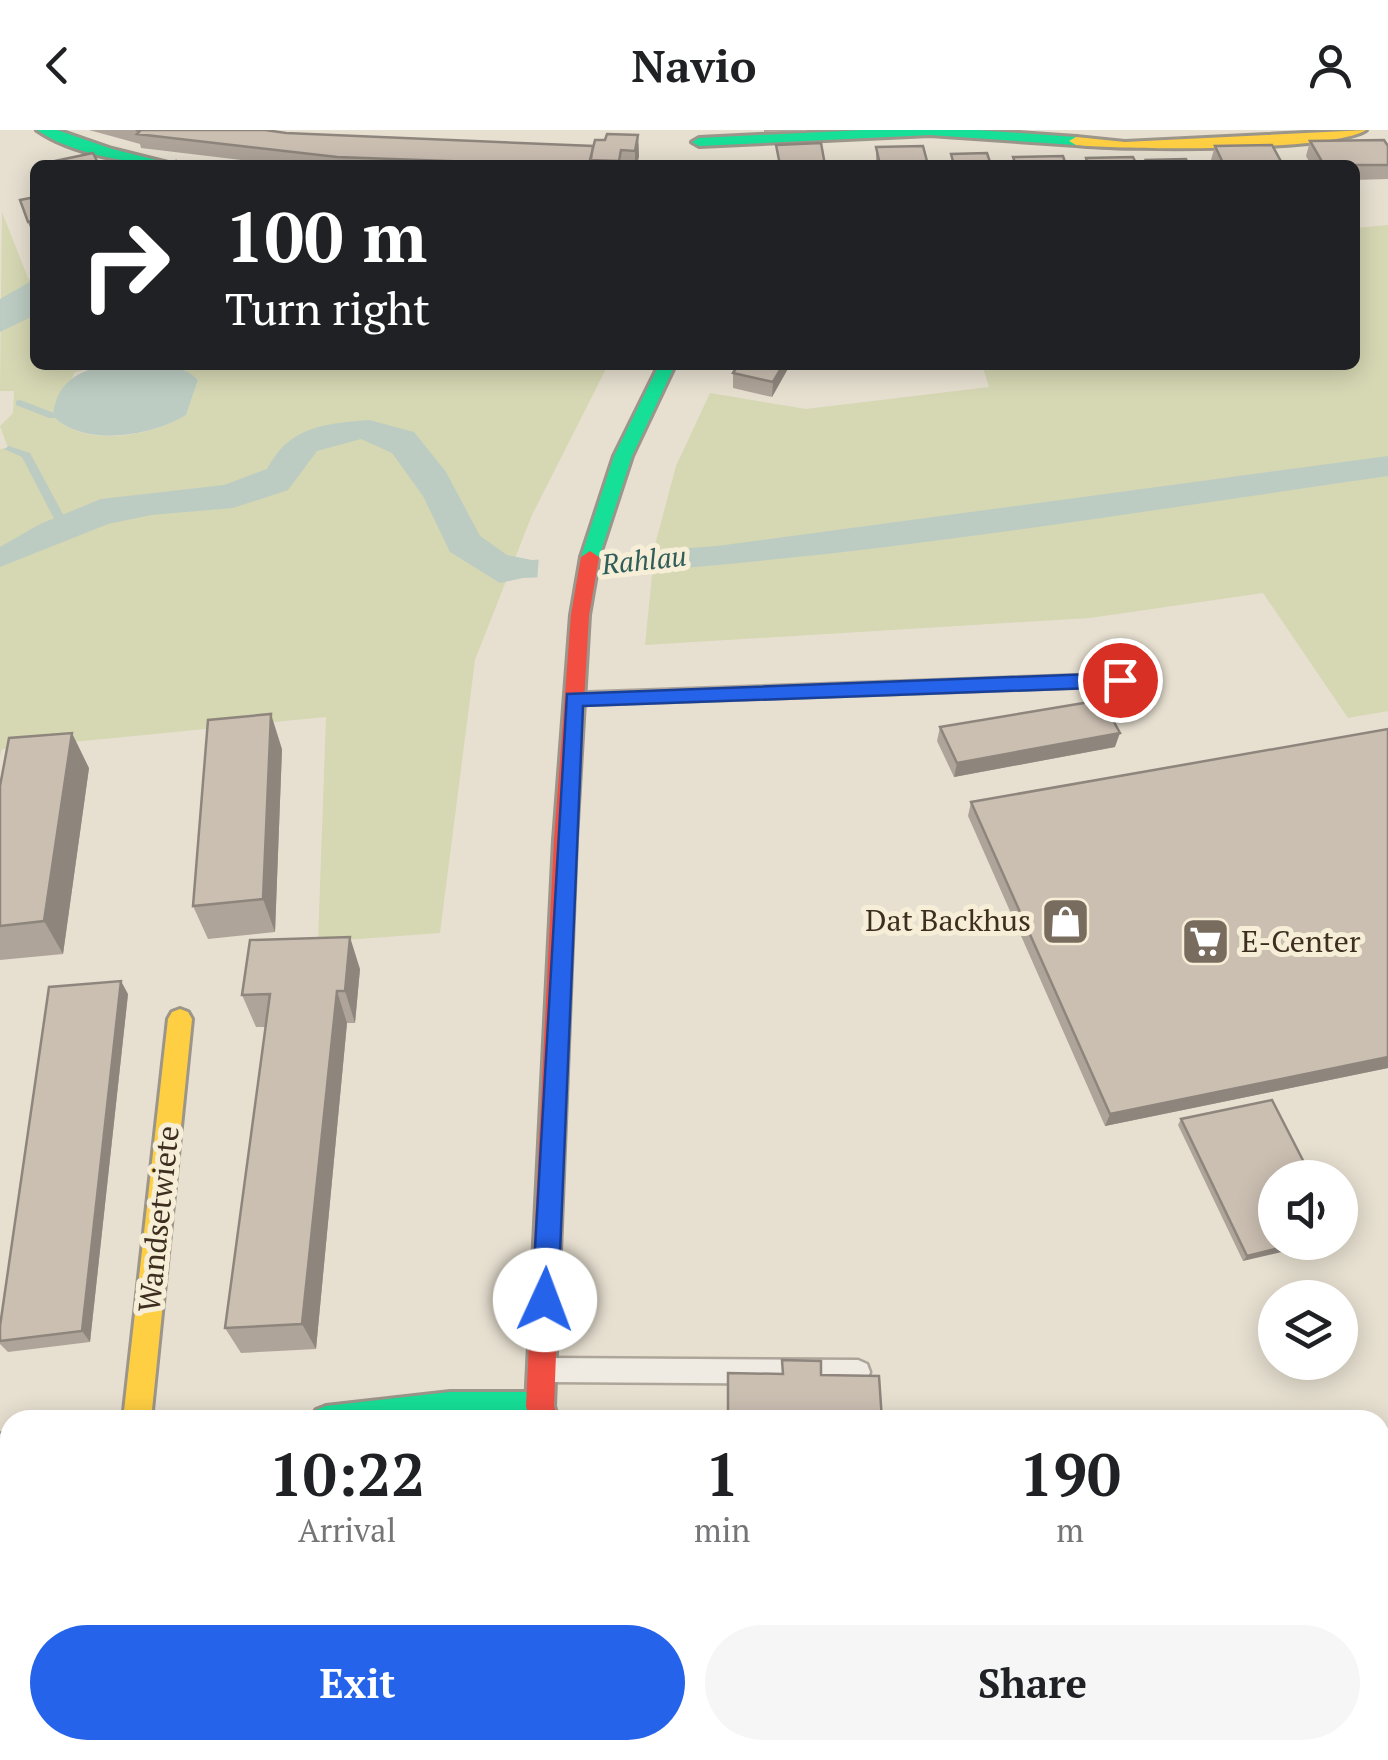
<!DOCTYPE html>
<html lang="en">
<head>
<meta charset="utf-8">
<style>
  :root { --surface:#fff; --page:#f6f6f6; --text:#202124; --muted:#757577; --accent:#2563eb }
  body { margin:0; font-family:"PT Serif",serif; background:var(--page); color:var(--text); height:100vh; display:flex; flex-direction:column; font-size:38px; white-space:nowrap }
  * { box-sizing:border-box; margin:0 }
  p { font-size:32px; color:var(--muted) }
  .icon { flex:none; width:55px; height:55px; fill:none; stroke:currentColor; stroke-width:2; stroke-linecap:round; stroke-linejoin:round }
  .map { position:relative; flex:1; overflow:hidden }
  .details { position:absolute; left:0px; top:1280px; width:1390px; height:350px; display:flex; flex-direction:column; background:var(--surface); border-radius:30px 30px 0 0; box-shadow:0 5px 25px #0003 }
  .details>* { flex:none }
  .hud { position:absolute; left:30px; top:30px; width:1330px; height:210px; border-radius:15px; box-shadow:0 5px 25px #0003; background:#202124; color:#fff; overflow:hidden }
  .tools { position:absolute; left:1258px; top:1030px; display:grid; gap:20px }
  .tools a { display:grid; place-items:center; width:100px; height:100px; border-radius:50%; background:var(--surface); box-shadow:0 5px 25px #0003; font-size:50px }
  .pin { position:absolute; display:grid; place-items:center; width:85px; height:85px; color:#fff; margin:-42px; border:5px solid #fff; border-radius:50%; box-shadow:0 2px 10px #0007 }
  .me { position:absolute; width:110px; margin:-55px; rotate:2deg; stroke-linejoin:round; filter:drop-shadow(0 0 8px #0008) }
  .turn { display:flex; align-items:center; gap:35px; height:210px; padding:0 30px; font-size:45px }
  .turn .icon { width:130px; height:130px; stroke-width:2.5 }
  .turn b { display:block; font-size:70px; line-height:85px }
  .eta { display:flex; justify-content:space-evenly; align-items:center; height:170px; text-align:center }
  .eta b { font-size:60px; font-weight:800; line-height:70px }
  .action { display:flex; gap:20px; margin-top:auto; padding:20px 30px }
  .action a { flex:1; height:115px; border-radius:60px; background:var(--accent); color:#fff; font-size:40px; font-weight:800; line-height:115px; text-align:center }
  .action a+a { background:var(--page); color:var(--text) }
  header { display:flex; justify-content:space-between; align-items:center; height:130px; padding:0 30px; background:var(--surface); font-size:45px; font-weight:800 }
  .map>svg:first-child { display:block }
  .green { fill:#d6d7b3 }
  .water { fill:#bcccc2 }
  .pier { fill:#e7e0d1 }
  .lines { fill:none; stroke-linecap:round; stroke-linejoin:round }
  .stream { fill:#bcccc2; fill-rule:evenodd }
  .lane-casing { stroke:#ada599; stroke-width:5 }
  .street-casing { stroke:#ada599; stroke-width:6 }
  .fast-casing { stroke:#9c958a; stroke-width:6 }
  .slow-casing { stroke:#9c958a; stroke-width:6 }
  .jam-casing { stroke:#9c958a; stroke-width:6 }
  .lane { fill:#efebe3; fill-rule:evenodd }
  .street { fill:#efebe3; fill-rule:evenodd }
  .fast { fill:#16e098; fill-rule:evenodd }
  .slow { fill:#ffcf43; fill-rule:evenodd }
  .jam { fill:#f24e42; fill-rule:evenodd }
  .wall { fill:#afa499 }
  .shaded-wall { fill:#8e867d }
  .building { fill:#cbbfb2; stroke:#8e867d; stroke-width:2.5 }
  .route { fill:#2563eb; stroke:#184099; stroke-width:2.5 }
  .labels { text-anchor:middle; stroke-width:10; stroke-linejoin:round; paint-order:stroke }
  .far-water-label { font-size:28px; font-style:italic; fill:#2f5d5a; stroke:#f7eed8 }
  .poi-label { font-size:30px; fill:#3d2e20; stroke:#f7eed8; text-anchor:end }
  .street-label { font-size:30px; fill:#3d2e20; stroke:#f7eed8 }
</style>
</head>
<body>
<header><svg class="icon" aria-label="back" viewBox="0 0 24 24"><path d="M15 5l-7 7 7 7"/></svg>Navio<svg class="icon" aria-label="person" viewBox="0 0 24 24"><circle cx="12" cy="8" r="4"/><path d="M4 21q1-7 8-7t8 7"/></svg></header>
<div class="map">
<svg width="1388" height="1630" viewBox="0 0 1388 1630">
  <rect width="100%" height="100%" fill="#e7e0d1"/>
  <!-- green -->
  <path class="green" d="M2,82L28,148L35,155V235H104L75,242L53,286C85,319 152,306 186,285L198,250L178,235H608L532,385L475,530L440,803L318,812L326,587L2,619L0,626V319L8,318L0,296L13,283L14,261H0Z
    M1388,95V581L1348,588L1263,463L1090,488L645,515L655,415L676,336L710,263L806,279L989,257L982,235H1355V98Z"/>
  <!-- water -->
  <path class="water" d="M35,149V185L0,202V169Z
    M104,235C135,235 174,226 198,250L186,285C152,306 84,318 53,286C56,254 76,242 104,235Z
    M369,290L414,302L446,342L480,406L507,425L532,430L717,416L1388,326V346C1101,387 813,436 523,448L500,453L450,422L423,366L392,323L361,309L317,321L288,360L233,378L151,385L108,394L0,437V417L40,394L101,369L224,355L267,339C290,296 323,294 369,290Z"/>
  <!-- pier -->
  <path class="pier" d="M649,416V447L537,452L539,425Z"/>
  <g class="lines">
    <!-- stream -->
    <path class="stream" d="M20,270L57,284L58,286L57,288H49L16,275V271Z
      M9,316L30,323L71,399L69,402H61L22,327L4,319Z"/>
    <defs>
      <path id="lane" d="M1120,544L1129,550L1120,556L574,575L565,569L574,563Z
        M550,1228L858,1230L867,1234L870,1242L867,1250L858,1254L550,1252L541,1248L538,1240L541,1232Z"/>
      <path id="street" d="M10,1303V1355L0,1356V1304Z"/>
      <path id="fast" d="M37,0H57L112,19L176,35C135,35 71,24 37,0Z
        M864,0H976L1076,7L1083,11L1076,15L930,5L699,16L692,12L699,8Z
        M659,235H675L632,326L599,427L590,433L584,431L581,427L614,326Z
        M450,1262H540L550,1266L554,1276L550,1286L540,1290H312L316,1280L326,1276Z
        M1388,1608V1630H1347L1352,1620H1380V1610Z"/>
      <path id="slow" d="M1366,0C1332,22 1124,20 1076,15L1069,11L1076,7L1125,12Z
        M180,879L188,882L192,889L151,1290H123L168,889L172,882Z
        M566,1620H598V1630H566Z"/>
      <path id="jam" d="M590,421L599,427L589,485L576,710L554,1276L558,1290H530L526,1276L554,710L571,485L581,427Z
        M439,1620H471V1630H439Z"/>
    </defs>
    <!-- lane casing -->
    <use href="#lane" class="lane-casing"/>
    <!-- street casing -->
    <use href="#street" class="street-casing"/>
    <!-- fast casing -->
    <use href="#fast" class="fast-casing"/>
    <!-- slow casing -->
    <use href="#slow" class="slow-casing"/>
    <!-- jam casing -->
    <use href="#jam" class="jam-casing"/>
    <!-- lane -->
    <use href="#lane" class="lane"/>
    <!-- street -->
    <use href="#street" class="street"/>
    <!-- fast -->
    <use href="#fast" class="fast"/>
    <!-- slow -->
    <use href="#slow" class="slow"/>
    <!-- jam -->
    <use href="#jam" class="jam"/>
  </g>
  <!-- wall -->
  <path class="wall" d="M89,0H265L286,3L593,16L605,10L638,5L639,26L637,35H284L141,18L140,14Z
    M764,0H807V1L764,2Z
    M1310,11L1388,16V49L1355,50V35H1311L1306,26Z
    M1215,16L1283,35H1213L1211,30Z
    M876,17L928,35H876Z
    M790,235L772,267L733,258V243Z
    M940,597L1115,617L954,647L937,611Z
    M1388,599V938L1105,996L968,686L971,672Z
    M282,619L275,802L208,809L193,776Z
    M89,638L63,824L0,830V656Z
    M360,839L355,893H347L316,1219L241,1223L225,1198L266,897H256L242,865Z
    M128,864L90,1212L8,1222L0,1214V1196Z
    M1181,989L1275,1112L1243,1131L1178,995Z
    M10,1377V1471L4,1472L2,1488L0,1489V1379Z"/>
  <!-- shaded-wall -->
  <path class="shaded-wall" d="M638,5L639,26L637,35H635V21Z
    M35,90V111L28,92Z
    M783,235H790L772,267L773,252Z
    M271,584L282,619L275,802L263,769Z
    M72,603L89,638L63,824L44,791Z
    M1120,603L1115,617L954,647L957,633Z
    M350,807L360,839L355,893L345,861Z
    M121,851L128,864L90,1212L82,1201Z
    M337,861L347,893L316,1219L302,1194Z
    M1388,927V938L1105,996L1110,984Z
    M1303,1112H1324L1243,1131L1247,1126Z
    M0,1469L4,1472L2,1488H0Z"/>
  <!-- building -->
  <path class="building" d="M136,0H265L286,3L593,16L590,35H557L337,27L137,4L140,1Z
    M607,4L638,5L635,21L621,20L619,31L590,30L595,10H605Z
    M1384,10L1388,16V35H1324L1310,11Z
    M821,13L825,35H780L776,15Z
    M1272,15L1283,35H1224L1215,16Z
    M923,16L928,35H880L876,17Z
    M93,23L99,35H36Z
    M987,23L991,35H954L951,24Z
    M1063,26L1066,35H1016L1013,27Z
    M1133,27L1137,35H1088L1086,28Z
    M1186,29L1189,35H1149L1146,30Z
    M176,31L178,35H158Z
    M35,67V90L28,92L20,70Z
    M738,235H783L773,252L733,243Z
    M1102,570L1120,603L957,633L940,597Z
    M271,584L263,769L193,776L208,590Z
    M1388,599V927L1110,984L971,672Z
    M72,603L44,791L0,796V656L9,608Z
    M350,807L345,861H337L302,1194L225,1198L270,864L242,865L250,810Z
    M121,851L82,1201L0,1211V1196L49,857Z
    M1272,970L1312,1048H1275V1112H1303L1247,1126L1181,989Z
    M782,1230L821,1231V1245L879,1246L882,1290H728V1243L783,1244Z
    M10,1377V1458L0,1459V1379Z"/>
  <!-- route -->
  <path class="route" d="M1120,543L1130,550L1120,557L583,576L558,1170L554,1179L545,1183L536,1179L532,1170L567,564Z"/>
  <!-- icons -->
  <defs>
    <symbol id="shop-square" viewBox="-11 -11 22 22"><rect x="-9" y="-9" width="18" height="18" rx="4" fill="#786c5e" stroke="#f7eed8"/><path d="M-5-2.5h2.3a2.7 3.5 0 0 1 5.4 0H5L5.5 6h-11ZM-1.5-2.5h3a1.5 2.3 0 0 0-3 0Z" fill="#fff"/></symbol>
    <symbol id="supermarket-square" viewBox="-11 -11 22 22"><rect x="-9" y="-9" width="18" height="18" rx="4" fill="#786c5e" stroke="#f7eed8"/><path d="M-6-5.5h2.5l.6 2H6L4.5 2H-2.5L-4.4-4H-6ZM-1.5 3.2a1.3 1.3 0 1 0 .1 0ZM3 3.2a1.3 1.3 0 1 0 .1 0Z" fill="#fff"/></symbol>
  </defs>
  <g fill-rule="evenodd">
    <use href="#shop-square" x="1038" y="764" width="55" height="55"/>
    <use href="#supermarket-square" x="1178" y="784" width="55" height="55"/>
  </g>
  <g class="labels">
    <!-- far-water labels -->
    <g class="far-water-label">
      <text transform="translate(644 430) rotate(-6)" y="10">Rahlau</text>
    </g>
    <!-- poi labels -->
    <g class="poi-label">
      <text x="1031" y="801">Dat Backhus</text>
      <text x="1241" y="822" text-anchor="start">E-Center</text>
    </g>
    <!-- street labels -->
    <g class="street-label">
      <text transform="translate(159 1089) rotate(-84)" y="10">Wandsetwiete</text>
    </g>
  </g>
</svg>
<div class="tools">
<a><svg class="icon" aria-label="sound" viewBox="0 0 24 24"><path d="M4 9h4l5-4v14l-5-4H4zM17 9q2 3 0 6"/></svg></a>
<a><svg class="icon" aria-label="layers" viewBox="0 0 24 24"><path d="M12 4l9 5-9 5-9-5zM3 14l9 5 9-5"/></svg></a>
</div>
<div class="pin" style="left:1120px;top:550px;background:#d93025"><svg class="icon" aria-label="arrive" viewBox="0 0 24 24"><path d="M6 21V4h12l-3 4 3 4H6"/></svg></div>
<svg class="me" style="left:545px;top:1170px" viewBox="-20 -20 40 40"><circle r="19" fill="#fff"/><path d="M0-13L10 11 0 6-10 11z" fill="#2563eb"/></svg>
<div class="hud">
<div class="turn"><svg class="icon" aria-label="right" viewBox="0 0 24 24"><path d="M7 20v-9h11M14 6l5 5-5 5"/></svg><div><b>100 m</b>Turn right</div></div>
</div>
<section class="details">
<div class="eta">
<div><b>10:22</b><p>Arrival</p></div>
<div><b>1</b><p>min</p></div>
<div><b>190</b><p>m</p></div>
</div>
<div class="action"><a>Exit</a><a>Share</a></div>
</section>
</div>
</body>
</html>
